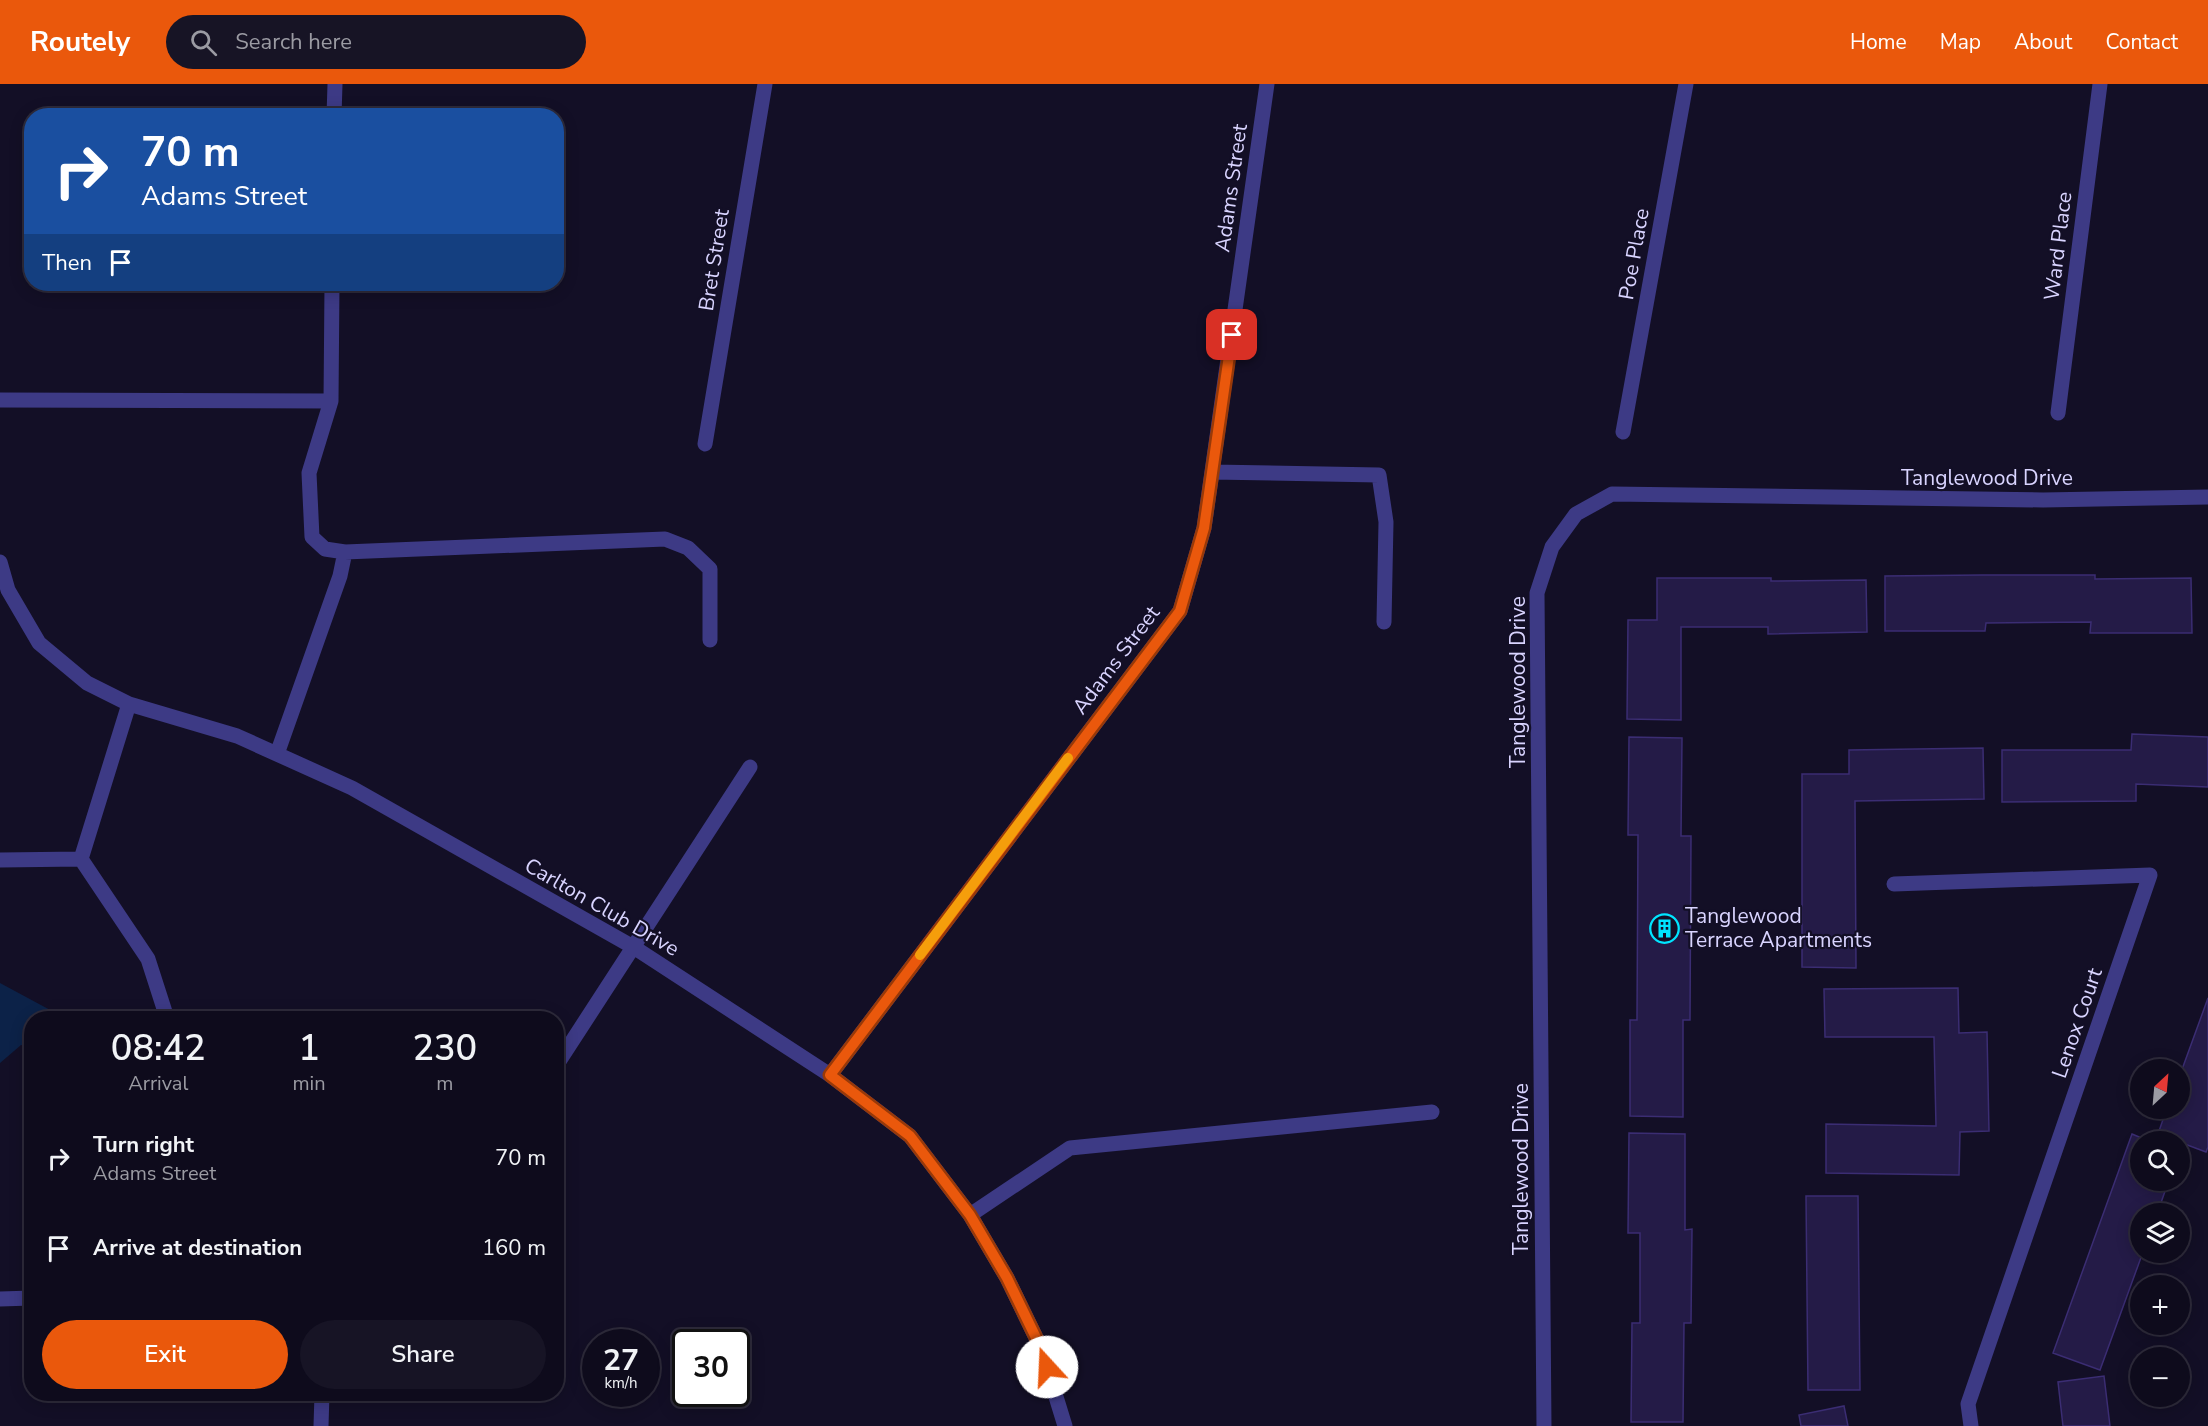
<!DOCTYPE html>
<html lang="en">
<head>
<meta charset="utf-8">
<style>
  :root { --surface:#0e0b1c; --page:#171425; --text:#f1f3f6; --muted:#9b9ba3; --line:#2e2b3b; --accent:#ea580c }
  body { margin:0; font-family:"Nunito Sans",sans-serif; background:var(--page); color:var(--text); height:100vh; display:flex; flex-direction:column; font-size:22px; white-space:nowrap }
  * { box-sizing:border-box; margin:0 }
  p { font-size:20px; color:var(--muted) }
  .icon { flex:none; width:33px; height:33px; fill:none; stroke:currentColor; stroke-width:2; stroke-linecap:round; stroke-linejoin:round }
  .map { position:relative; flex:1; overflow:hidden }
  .side { position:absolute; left:24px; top:927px; width:540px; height:390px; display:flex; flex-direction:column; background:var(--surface); border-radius:24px; box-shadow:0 3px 15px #0003,0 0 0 2px var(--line) }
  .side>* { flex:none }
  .top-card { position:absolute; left:24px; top:24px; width:540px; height:183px; border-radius:24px; box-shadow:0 3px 15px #0003,0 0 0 2px var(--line); background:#1a4fa0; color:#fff; overflow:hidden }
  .needle { width:39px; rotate:26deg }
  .buttons { position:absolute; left:2130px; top:975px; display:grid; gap:12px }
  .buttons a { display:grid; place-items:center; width:60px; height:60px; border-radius:50%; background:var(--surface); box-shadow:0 3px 15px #0003,0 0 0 2px var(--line); font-size:30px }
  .speed { position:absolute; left:582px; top:1245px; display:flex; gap:12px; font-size:30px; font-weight:700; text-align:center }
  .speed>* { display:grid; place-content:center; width:78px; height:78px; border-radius:50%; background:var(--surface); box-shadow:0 3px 15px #0003,0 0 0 2px var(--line); line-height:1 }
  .speed small { font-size:15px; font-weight:400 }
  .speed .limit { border:3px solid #111; border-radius:9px; background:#fff; color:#111 }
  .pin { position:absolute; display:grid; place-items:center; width:51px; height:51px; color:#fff; margin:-26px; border-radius:12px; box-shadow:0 3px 9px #0006 }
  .me { position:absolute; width:66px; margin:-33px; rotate:340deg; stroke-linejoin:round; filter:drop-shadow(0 0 4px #0008) }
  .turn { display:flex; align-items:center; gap:21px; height:126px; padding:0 18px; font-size:27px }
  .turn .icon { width:78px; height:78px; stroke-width:2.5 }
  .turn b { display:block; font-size:42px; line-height:51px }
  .then { display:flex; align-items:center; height:57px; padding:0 18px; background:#0003; gap:12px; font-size:22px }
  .eta { display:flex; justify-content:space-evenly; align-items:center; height:102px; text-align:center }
  .eta b { font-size:36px; font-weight:600; line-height:42px }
  .action { display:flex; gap:12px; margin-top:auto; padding:12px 18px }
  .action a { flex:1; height:69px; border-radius:36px; background:var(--accent); color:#fff; font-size:24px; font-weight:600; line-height:69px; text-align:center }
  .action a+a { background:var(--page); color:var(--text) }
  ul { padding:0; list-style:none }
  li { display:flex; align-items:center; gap:18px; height:90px; padding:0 18px }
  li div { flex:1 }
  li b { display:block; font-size:22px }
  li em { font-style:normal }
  header { display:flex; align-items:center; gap:36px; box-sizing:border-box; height:84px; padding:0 30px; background:var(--accent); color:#fff }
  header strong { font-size:28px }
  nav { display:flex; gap:33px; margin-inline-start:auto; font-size:21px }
  .search { width:420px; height:54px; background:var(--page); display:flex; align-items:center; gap:15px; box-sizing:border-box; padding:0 21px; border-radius:33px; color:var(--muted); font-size:22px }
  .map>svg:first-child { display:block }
  .water { fill:#0c2248 }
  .building { fill:#241b47; stroke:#3b2d73; stroke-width:1.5 }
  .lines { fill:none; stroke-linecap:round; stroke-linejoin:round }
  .minor { stroke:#3d3a85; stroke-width:15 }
  .route-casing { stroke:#983908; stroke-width:15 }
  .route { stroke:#ea580c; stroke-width:10 }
  .slow { stroke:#f59e0b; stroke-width:10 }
  .labels { text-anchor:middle; stroke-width:4.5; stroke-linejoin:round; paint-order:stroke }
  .street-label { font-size:21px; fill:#d9d4ff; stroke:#130f26 }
  .poi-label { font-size:21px; fill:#d9d4ff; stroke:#130f26; text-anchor:start }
</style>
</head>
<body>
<header>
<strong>Routely</strong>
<div class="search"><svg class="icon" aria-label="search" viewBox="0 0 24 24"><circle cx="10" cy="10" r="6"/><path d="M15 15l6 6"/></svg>Search here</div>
<nav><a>Home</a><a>Map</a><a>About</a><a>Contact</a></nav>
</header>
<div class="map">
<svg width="2208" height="1342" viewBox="0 0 2208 1342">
  <rect width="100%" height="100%" fill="#130f26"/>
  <!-- water -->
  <path class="water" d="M0,899L65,934H32L31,963L21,961L0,979Z"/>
  <!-- building -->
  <path class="building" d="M1982,491H2095V495L2191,494L2192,549H2090L2091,538L1986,539L1985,547H1885V492Z
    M1657,494H1771V497L1866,496L1867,548L1768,550V543H1681V636L1627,635L1628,536H1657Z
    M2132,650L2208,653V703L2136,700V717L2002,718V666H2131Z
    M1629,653L1682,654L1681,752H1691L1690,936H1683V1033L1630,1032V936H1637L1638,751H1628Z
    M1983,664L1984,715L1855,717L1856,884L1802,883V690H1849V666Z
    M1958,904L1959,949L1987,948L1989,1047L1960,1048L1959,1091L1826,1089V1040L1936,1042L1934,953H1825L1824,905Z
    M2208,914V1063L2206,1068L2158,1050L2167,1024H2180V991Z
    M1629,1049L1685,1050V1146L1692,1145L1691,1239H1684L1683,1338H1631L1632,1239H1640V1149H1628Z
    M2132,1050L2151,1058H2140V1096H2169L2157,1130H2140V1168H2143L2100,1286L2053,1269Z
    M1806,1112H1858L1860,1306H1808Z
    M2104,1292L2110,1342H2063L2058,1298Z
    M1844,1322L1848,1342H1801L1799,1331Z"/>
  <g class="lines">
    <!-- minor -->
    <path class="minor" d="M334,32L335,0
      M0,316L331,317
      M2058,329L2100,0
      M1623,348L1686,0
      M705,360L765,0
      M1212,388L1379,391L1386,438L1384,538
      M345,468L665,455L688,464L710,485V556
      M0,478L8,506L39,559L87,599L129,620L237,652L352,704L635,864L830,991L910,1052L970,1131L1007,1194L1041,1264L1065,1342
      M277,670L340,492L345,468L325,465L312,453L309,389L331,317L332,200
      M81,775L129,620
      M0,776L81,775L148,875L167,934
      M1894,800L2150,791L1968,1320L1971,1342
      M556,982L750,683
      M830,991L1180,527L1204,444L1267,0
      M970,1131L1070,1064L1432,1028
      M0,1215L32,1214
      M321,1342L322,1310
      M1544,1342L1537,509L1552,463L1576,430L1612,410L2043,416L2208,413"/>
  </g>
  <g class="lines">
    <defs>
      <path id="route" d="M1047,1283L1041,1264L1007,1194L970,1131L910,1052L830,991L1180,527L1204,444L1232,251"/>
    </defs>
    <!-- route casing -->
    <use href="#route" class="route-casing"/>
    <!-- route -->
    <use href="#route" class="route"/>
    <!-- slow -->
    <path class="slow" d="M920,871L1068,674"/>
  </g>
  <!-- icons -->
  <defs>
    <symbol id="building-ring" viewBox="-11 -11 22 22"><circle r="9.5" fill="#130f26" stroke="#00e5ff" stroke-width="1.5"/><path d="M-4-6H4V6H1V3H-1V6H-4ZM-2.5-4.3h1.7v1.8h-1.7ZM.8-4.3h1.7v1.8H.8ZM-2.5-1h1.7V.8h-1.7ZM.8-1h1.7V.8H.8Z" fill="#00e5ff"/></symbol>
  </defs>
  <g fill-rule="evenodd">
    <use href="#building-ring" x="1648" y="828" width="33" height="33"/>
  </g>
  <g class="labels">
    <!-- street labels -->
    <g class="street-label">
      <text transform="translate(1231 104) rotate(-82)" y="7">Adams Street</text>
      <text transform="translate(2058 162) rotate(-83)" y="7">Ward Place</text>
      <text transform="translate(1634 170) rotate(-80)" y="7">Poe Place</text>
      <text transform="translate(714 176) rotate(-81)" y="7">Bret Street</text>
      <text x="1987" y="401">Tanglewood Drive</text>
      <text transform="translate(1116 576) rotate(-53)" y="7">Adams Street</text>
      <text transform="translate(1518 598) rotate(-90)" y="7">Tanglewood Drive</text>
      <text transform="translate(602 823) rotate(30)" y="7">Carlton Club Drive</text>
      <text transform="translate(2077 939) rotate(-71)" y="7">Lenox Court</text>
      <text transform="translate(1521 1085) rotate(-90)" y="7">Tanglewood Drive</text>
    </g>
    <!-- poi labels -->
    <g class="poi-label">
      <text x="1685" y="839">Tanglewood<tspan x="1685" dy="24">Terrace Apartments</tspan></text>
    </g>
  </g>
</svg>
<div class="buttons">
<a><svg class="needle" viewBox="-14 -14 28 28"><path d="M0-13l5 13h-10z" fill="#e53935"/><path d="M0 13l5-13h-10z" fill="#9b9ba3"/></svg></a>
<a><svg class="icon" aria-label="search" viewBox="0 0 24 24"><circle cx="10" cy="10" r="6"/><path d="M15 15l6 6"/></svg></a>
<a><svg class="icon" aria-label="layers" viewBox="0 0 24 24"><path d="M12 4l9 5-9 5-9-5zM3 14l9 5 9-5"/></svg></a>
<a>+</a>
<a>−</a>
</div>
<div class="speed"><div>27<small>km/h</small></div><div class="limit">30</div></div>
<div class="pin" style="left:1232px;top:251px;background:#d93025"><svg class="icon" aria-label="arrive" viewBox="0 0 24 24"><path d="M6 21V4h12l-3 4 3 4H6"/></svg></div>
<svg class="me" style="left:1047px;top:1283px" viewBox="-20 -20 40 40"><circle r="19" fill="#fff"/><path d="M0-13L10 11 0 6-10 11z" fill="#ea580c"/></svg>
<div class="top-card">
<div class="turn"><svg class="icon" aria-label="right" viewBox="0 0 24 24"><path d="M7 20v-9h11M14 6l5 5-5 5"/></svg><div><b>70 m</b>Adams Street</div></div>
<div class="then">Then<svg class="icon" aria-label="arrive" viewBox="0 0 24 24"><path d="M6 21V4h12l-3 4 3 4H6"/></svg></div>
</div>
<section class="side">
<div class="eta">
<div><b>08:42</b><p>Arrival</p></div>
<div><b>1</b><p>min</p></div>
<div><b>230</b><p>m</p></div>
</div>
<ul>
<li><svg class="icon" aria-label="right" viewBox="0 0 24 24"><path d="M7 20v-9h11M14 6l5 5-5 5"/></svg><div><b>Turn right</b><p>Adams Street</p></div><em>70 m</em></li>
<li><svg class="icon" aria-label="arrive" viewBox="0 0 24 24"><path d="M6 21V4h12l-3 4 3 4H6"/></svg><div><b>Arrive at destination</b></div><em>160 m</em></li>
</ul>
<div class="action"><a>Exit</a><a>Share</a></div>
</section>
</div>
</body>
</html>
